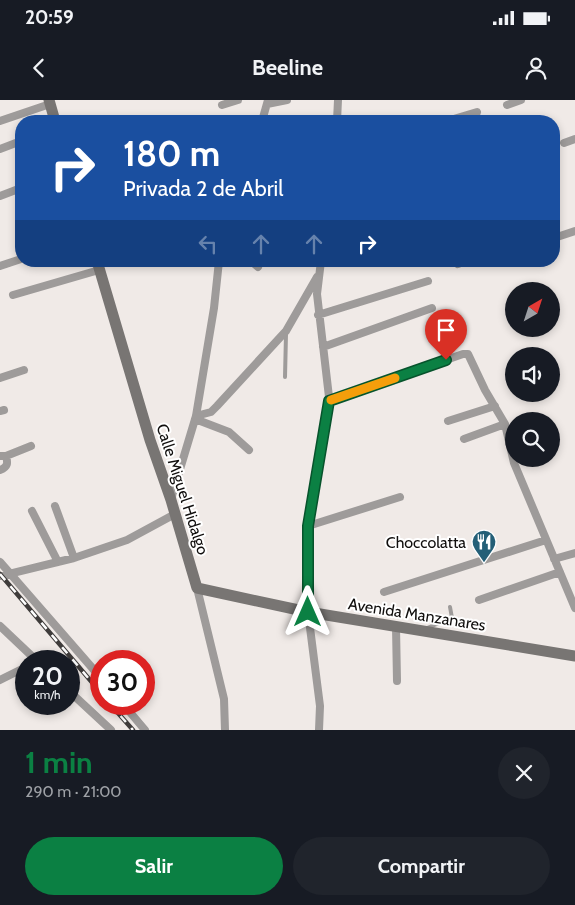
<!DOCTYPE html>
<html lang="es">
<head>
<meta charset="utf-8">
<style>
  :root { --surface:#171b24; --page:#20242c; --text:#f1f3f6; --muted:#9ea1a6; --accent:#0b8043 }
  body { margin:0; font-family:Cabin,sans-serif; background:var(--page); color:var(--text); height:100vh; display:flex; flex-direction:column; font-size:19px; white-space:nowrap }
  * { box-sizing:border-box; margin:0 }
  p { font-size:16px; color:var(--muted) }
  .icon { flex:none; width:28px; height:28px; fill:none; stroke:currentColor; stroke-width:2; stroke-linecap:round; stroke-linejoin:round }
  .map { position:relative; height:630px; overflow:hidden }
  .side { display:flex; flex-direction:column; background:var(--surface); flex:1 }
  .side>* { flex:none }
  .top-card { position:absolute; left:15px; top:15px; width:545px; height:152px; border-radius:20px; box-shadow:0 2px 8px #0003; background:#1a4fa0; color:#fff; overflow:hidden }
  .needle { width:32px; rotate:39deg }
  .tools { position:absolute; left:505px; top:182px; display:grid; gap:10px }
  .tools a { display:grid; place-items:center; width:55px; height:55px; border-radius:50%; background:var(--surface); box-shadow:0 2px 8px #0003; font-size:25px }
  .speed { position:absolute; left:15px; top:550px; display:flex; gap:10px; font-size:25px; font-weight:700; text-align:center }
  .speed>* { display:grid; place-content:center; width:65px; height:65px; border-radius:50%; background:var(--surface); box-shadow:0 2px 8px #0003; line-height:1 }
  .speed small { font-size:12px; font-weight:400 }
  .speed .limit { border:8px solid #d22; background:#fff; color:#111 }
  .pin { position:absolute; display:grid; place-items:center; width:42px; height:42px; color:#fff; margin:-51px -21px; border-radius:50% 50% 50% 0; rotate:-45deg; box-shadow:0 0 5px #0007 }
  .pin .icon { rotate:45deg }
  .me { position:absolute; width:55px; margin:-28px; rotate:0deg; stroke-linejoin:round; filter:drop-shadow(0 0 4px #0008) }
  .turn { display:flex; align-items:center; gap:18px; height:105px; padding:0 25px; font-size:22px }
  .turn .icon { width:65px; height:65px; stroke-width:2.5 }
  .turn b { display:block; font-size:35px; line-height:42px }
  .lanes { display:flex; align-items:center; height:48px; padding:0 25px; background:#0003; justify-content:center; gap:25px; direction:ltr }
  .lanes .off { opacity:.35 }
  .round { display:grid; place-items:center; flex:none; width:52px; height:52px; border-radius:26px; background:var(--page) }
  .head { display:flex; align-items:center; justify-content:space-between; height:85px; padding:0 25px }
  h1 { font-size:30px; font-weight:700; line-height:38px; color:var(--accent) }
  .primary-button { display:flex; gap:10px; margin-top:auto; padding:10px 25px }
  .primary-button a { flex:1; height:58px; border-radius:30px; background:var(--accent); color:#fff; font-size:20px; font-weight:700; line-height:58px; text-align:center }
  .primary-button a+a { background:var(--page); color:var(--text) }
  .status { display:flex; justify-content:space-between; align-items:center; height:35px; padding:0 25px; background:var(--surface); direction:ltr }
  .status svg { height:14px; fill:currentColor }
  header { display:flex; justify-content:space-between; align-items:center; height:65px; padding:0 25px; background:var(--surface); font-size:22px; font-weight:700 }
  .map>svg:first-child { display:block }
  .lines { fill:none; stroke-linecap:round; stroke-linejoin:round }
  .lane { stroke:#9e9b9a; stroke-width:4 }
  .street { stroke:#9e9b9a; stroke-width:8 }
  .secondary { stroke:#787573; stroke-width:11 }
  .rail-casing { stroke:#3f3c3b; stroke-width:4.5 }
  .rail { stroke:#fff; stroke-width:2.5; stroke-dasharray:8; stroke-linecap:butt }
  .route-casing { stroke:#07532c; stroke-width:12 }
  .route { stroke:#0b8043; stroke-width:9 }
  .slow { stroke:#f59e0b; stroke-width:9 }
  .labels { text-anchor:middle; stroke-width:4; stroke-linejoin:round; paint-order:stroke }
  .street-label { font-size:16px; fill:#100e0d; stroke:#fff }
  .poi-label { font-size:16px; fill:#100e0d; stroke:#fff; text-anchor:end }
</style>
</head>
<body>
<div class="status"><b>20:59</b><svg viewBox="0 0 49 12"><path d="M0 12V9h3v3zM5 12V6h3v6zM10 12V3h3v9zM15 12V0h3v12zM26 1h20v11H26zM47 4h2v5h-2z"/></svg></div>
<header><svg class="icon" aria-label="back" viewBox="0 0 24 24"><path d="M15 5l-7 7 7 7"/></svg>Beeline<svg class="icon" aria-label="person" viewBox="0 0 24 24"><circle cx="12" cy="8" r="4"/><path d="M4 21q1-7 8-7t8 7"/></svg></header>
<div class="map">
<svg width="575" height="630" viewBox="0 0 575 630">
  <rect width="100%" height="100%" fill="#f0eae7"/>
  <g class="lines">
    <!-- lane -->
    <path class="lane" d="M285,277L286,234
      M427,528L452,518L450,507"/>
    <!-- street -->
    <path class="street" d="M267,4L287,0
      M222,5L238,0
      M507,5L521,0
      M0,21L50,4
      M262,21L268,0
      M337,21L338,0
      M447,21L477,12
      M564,43L575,39
      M0,49L21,41
      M0,96L21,88
      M554,138L575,131
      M251,161L258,167
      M458,164L466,161
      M0,166L21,159
      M13,195L99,170
      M318,215L428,181
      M323,247L432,208
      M0,278L24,270
      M329,301L463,254H468L485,290L505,324L514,363L575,508
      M0,311L4,310
      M196,316L211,312L217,306L286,231L317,177
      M195,319L229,332L249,350
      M448,321L495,306
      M464,339L505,324
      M0,356H6C8,363 8,367 0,370
      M6,356L31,346
      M171,399L196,316L214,208L219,161
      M55,406L74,458
      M32,411L58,462
      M308,426L400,397
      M554,459L575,453
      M0,462L101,578
      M0,476L74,458L127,440L175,414
      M197,488L224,599L225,630
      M384,492L546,440
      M479,500L560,472
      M0,526L37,561
      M396,527L397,581
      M0,580L26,567
      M69,591L111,630
      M123,604L145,630
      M319,630L320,606L308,512V426L329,297L317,194L321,161"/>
    <!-- secondary -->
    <path class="secondary" d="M49,0L55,21
      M97,161L150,340L171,400L197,488L308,512L575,556"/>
    <defs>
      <path id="rail" d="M0,474L101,593
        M110,604L133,630"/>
    </defs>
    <!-- rail casing -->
    <use href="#rail" class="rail-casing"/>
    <!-- rail -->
    <use href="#rail" class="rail"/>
  </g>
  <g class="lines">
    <defs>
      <path id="route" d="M308,512V426L329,301L446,260"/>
    </defs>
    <!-- route casing -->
    <use href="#route" class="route-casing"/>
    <!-- route -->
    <use href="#route" class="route"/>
    <!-- slow -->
    <path class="slow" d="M331,300L395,278"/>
  </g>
  <!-- icons -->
  <defs>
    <symbol id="restaurant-pin" viewBox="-11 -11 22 30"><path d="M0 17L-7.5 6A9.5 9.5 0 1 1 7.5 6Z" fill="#245f77" stroke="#fff"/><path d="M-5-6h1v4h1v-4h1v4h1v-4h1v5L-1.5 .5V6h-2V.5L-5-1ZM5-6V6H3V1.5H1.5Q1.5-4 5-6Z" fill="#fff"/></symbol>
  </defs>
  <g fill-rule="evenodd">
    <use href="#restaurant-pin" x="470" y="428" width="28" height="38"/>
  </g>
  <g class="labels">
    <!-- street labels -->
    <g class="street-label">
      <text transform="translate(183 389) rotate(72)" y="6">Calle Miguel Hidalgo</text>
      <text transform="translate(417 514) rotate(9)" y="6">Avenida Manzanares</text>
    </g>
    <!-- poi labels -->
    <g class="poi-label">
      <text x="466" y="448">Choccolatta</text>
    </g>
  </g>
</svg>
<div class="tools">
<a><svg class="needle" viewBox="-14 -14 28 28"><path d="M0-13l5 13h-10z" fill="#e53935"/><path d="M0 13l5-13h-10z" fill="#9ea1a6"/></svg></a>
<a><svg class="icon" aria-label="sound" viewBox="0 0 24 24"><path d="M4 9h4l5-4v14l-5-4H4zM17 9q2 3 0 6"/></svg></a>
<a><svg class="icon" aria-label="search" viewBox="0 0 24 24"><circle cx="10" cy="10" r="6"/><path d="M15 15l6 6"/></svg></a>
</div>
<div class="speed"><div>20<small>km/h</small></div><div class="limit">30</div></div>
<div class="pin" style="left:446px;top:260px;background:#d93025"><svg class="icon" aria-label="arrive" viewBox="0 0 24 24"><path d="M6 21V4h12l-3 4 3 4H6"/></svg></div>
<svg class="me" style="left:308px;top:512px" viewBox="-20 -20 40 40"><path d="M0-17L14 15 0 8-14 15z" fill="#0b8043" stroke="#fff" stroke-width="4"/></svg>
<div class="top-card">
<div class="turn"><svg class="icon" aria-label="right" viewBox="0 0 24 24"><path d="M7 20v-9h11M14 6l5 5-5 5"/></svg><div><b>180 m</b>Privada 2 de Abril</div></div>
<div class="lanes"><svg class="icon off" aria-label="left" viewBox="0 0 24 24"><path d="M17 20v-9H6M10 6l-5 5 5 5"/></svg><svg class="icon off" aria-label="ahead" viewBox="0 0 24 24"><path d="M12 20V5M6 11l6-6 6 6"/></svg><svg class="icon off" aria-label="ahead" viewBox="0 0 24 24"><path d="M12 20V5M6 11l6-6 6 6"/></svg><svg class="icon" aria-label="right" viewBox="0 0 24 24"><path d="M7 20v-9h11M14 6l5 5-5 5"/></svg></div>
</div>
</div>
<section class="side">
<div class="head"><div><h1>1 min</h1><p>290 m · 21:00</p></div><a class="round"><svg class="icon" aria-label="close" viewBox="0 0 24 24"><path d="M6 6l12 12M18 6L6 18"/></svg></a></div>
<div class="primary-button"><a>Salir</a><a>Compartir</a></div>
</section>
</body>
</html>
